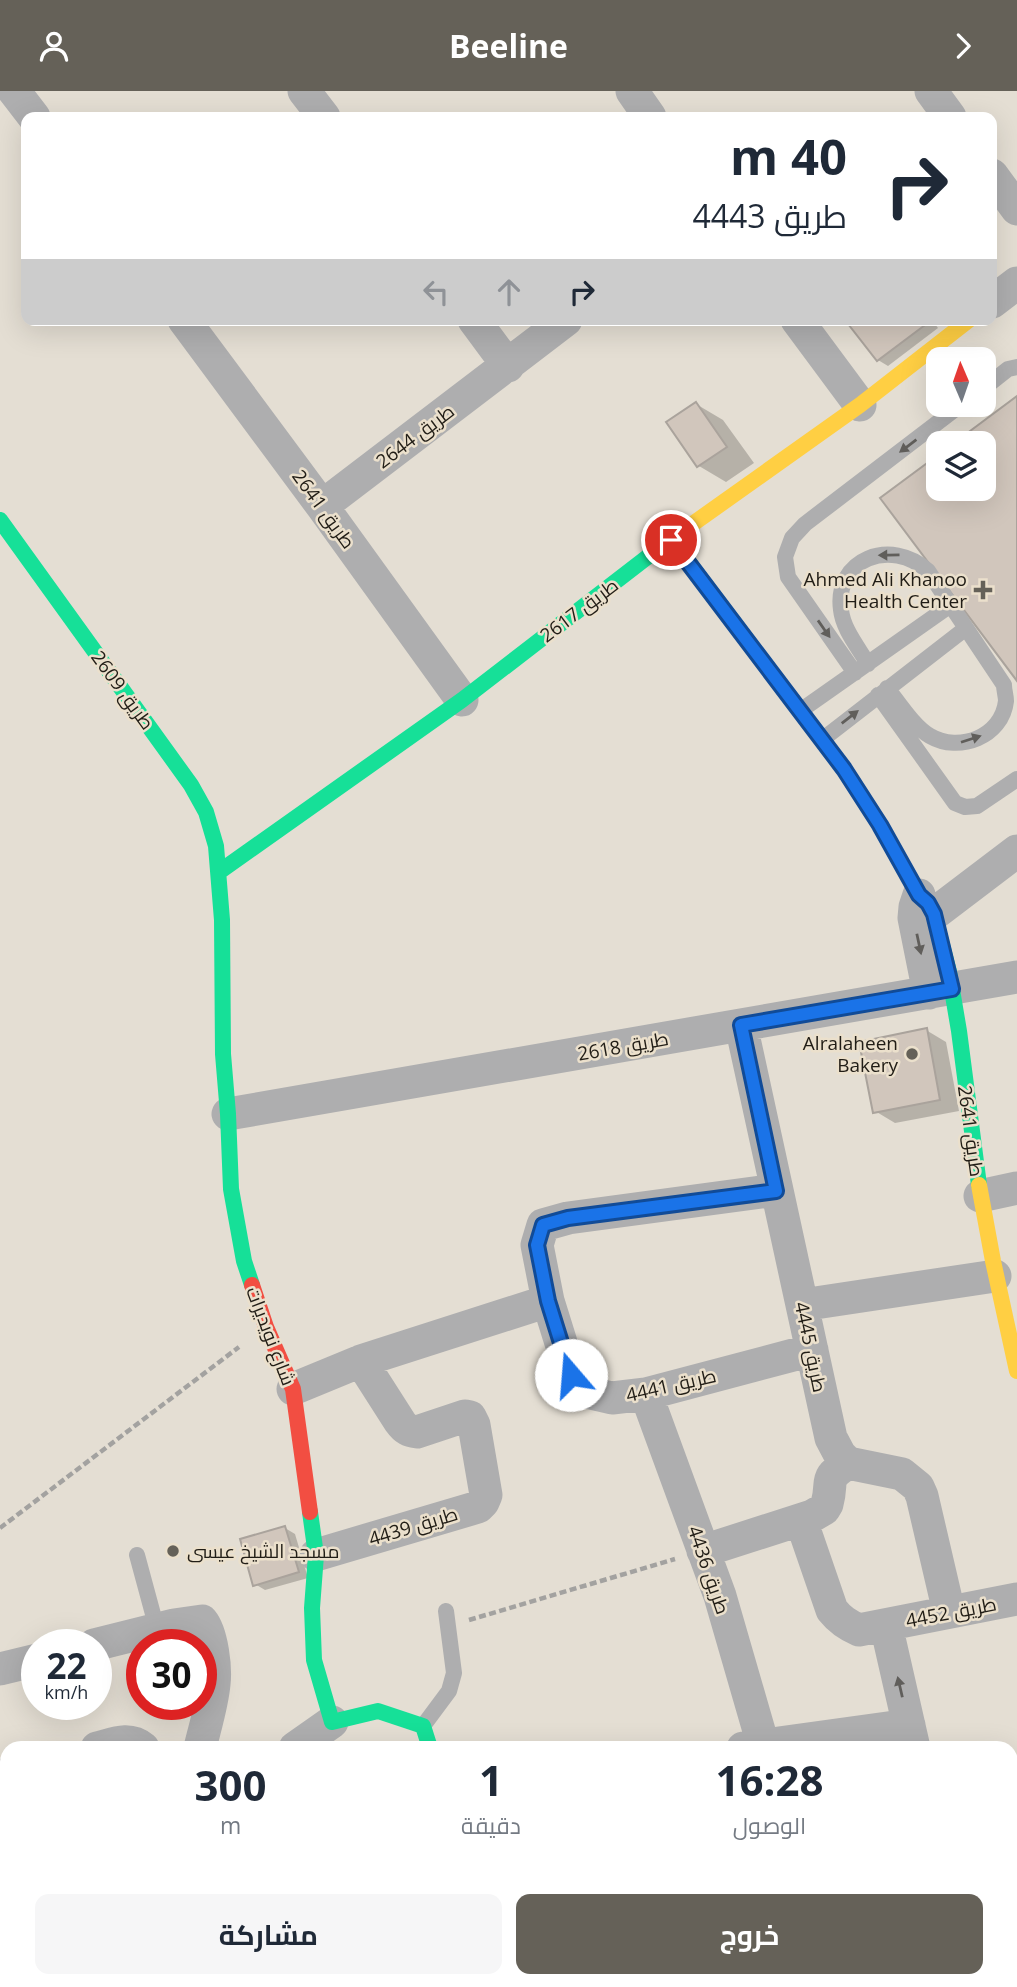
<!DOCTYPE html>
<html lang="ar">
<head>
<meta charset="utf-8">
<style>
  :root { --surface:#fff; --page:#f6f6f7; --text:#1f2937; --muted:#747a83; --accent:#656158 }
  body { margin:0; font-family:"Open Sans",Cairo,sans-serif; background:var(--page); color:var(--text); direction:rtl; height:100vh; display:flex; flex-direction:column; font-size:26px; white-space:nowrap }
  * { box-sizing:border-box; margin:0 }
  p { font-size:23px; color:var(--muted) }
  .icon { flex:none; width:38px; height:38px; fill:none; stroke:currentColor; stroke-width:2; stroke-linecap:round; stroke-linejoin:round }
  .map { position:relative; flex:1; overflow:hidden; direction:ltr }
  .details { position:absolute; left:0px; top:1650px; width:1018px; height:247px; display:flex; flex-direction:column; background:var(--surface); border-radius:21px 21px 0 0; box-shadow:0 7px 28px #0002; direction:rtl }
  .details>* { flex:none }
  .banner { position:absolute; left:21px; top:21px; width:976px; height:214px; border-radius:14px; box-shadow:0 7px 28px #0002; direction:rtl; background:#fff; color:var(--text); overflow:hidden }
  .needle { width:46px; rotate:358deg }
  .fabs { position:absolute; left:926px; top:256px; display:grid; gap:14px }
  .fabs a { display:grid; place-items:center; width:70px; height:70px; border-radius:14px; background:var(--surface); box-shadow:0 7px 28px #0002; font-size:35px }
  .speed { position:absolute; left:21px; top:1538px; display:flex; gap:14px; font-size:35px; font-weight:700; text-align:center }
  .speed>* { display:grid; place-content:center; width:91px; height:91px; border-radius:50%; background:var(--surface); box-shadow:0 7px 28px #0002; line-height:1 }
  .speed small { font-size:18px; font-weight:400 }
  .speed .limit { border:10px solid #d22; background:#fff; color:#111 }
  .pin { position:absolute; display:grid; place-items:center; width:60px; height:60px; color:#fff; margin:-30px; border:4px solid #fff; border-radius:50%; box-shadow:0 2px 7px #0007 }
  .me { position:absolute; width:77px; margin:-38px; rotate:342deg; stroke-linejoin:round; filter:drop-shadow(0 0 5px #0008) }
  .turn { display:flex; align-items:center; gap:24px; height:147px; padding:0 35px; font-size:32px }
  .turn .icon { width:91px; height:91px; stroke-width:2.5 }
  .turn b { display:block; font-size:49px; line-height:60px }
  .lanes { display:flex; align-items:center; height:66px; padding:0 35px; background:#0003; justify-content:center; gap:35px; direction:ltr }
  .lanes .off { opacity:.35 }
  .eta { display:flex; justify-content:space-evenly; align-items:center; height:119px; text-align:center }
  .eta b { font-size:42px; font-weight:700; line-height:49px }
  .button { display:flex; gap:14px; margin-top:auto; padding:14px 35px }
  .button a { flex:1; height:80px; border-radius:14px; background:var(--accent); color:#fff; font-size:28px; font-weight:700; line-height:80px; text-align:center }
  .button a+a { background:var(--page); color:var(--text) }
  header { display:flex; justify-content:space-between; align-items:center; height:91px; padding:0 35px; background:var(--accent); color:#fff; font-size:32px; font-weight:700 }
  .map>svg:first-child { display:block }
  .shadow { fill:#0003 }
  .building { fill:#d1c6bc; stroke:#aaa39c; stroke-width:2 }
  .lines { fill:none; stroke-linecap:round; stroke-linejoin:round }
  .path { stroke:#a3a2a0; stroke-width:4.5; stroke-dasharray:7 3.5; stroke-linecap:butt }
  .lane { stroke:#aeaeaf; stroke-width:16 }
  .street { stroke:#aeaeaf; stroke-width:33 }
  .fast { stroke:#16e098; stroke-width:16 }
  .slow { stroke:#ffcf43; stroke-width:16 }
  .jam { stroke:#f24e42; stroke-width:16 }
  .oneway { fill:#605e5b }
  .route-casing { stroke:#114b97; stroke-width:18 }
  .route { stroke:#1a73e8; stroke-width:12 }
  .poi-dot { fill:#656158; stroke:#ebe0cc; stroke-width:2.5 }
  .labels { text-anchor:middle; stroke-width:5; stroke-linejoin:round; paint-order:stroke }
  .street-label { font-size:19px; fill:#211d16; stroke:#ebe0cc }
  .poi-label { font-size:19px; fill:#211d16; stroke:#ebe0cc; text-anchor:end }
</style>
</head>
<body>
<header><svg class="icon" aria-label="forward" viewBox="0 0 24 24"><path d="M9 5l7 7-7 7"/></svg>Beeline<svg class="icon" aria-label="person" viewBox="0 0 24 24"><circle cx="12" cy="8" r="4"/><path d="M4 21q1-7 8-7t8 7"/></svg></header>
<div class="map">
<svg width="1017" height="1896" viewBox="0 0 1017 1896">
  <rect width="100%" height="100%" fill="#e4ded3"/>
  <!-- shadow -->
  <path class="shadow" d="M932,229L938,237L888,275L878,269L848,230Z
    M696,313L723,329L754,372L726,391L699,375Z
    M926,939L946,951L959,1020L895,1032L875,1020Z
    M285,1437L295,1443L308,1487L265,1499L255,1493Z"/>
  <!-- building -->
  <path class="building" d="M845,229H928L929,231L877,270Z
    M1017,305V590L880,407L938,364V397H984V352H954Z
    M696,311L727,356L697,376L666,331Z
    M927,937L940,1009L873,1022L859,951Z
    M285,1435L299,1481L253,1495L240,1448Z
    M394,1890H450L452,1896H395Z"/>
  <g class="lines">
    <!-- path -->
    <path class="path" d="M0,1437L239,1256
      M469,1529L675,1468"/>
    <!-- lane -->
    <path class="lane" d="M984,297L1008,278L1017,276
      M868,573C858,556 843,538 841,519C834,468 891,446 928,480L1004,594C1004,599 1006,605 1006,610C1002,646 959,662 930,645C914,636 899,612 887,597
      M855,582L788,486L785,466L792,447L805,433L962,313
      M878,604L955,712L965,716L977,715L1017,688
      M800,620L945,518
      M823,648L961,541
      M137,1464L157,1538
      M423,1635L449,1600L454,1582L446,1520
      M704,1890L706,1896"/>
    <!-- street -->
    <path class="street" d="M14,0L34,26
      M304,0L324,26
      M632,0L650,26
      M931,0L950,26
      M992,84L1017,118
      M992,211L1017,192
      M184,229L322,415L462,609
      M474,229L508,275
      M797,229L860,314
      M322,415L566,229
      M919,804L915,816L914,827L929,902
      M934,823L1017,760
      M741,934L831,1347L840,1364L848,1372L902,1383L918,1396L922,1405L949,1521
      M228,1023L1017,886
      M776,1099L568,1127L543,1134L537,1154L548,1210L571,1284L586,1301L612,1307L646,1303L812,1259
      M980,1105L1017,1097
      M802,1214L995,1185
      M293,1298L361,1270L548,1210
      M646,1303L720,1505L764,1657
      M801,1429L832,1519C840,1529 847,1534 859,1539L1017,1508
      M703,1460L812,1425L824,1418L827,1413C834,1388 822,1389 848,1372
      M316,1464L478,1416L483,1411L486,1404L474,1334L470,1326L465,1325L417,1341C409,1340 405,1338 400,1331L361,1270
      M886,1534L914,1657
      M94,1554L174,1534L202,1530C212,1542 216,1577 214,1593C212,1614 205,1636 200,1657
      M0,1578L37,1569
      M97,1657C113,1653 129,1645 143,1657
      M295,1657L332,1631
      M743,1657L909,1634
      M0,1685L7,1683
      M0,1832L7,1830
      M1012,1880L1017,1878
      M68,1890L69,1896
      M614,1890L616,1896
      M831,1890L833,1896
      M941,1896L971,1890"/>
    <!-- fast -->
    <path class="fast" d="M0,429L191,694L206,721L216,755L222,829L223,963L228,1023L231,1098L244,1170L252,1194
      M671,448L844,678L880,734L919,804L928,812L934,823L949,881L959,940L979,1094
      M219,781L462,609L663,454
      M310,1421L316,1464L312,1517L314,1569L332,1631L378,1620L423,1635L430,1657
      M473,1890L474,1896"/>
    <!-- slow -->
    <path class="slow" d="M663,454L860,314L969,229
      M979,1094L993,1170L1017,1280"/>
    <!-- jam -->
    <path class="jam" d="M252,1194L266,1236L293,1298L310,1421"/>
  </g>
  <!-- one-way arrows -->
  <defs><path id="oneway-solid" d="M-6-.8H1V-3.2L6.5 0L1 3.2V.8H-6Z" transform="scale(1.75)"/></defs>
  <g class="oneway">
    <use href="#oneway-solid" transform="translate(908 355) rotate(143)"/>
    <use href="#oneway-solid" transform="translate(889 464) rotate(179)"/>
    <use href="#oneway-solid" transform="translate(824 538) rotate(55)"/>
    <use href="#oneway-solid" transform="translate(850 626) rotate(-38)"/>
    <use href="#oneway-solid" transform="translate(971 648) rotate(-18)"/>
    <use href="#oneway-solid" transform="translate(919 853) rotate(78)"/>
    <use href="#oneway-solid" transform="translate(900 1596) rotate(-103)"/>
  </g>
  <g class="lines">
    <defs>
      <path id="route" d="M571,1284L548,1210L537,1154L543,1134L568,1127L776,1100L741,934L952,898L934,823L928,812L919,804L880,734L844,678L671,449"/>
    </defs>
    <!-- route casing -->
    <use href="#route" class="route-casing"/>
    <!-- route -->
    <use href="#route" class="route"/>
  </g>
  <!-- markers -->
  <g class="poi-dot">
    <path d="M979.5 488.5h7v7h7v7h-7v7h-7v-7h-7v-7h7z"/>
    <circle cx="912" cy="963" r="7"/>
    <circle cx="173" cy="1460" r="7"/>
  </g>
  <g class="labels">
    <!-- street labels -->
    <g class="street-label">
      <text transform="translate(415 345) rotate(-37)" y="7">طريق 2644</text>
      <text transform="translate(324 418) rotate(54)" y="7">طريق 2641</text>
      <text transform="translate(579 519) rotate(-37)" y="7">طريق 2617</text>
      <text transform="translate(123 599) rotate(54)" y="7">طريق 2609</text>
      <text transform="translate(623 955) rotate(-10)" y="7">طريق 2618</text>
      <text transform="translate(971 1040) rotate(82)" y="7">طريق 2641</text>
      <text transform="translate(271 1245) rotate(69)" y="7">شارع نويديرات</text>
      <text transform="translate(811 1256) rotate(78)" y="7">طريق 4445</text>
      <text transform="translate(671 1294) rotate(-13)" y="7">طريق 4441</text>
      <text transform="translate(413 1435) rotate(-17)" y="7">طريق 4439</text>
      <text transform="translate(709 1479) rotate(71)" y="7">طريق 4436</text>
      <text transform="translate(951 1521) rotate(-11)" y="7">طريق 4452</text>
    </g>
    <!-- poi labels -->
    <g class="poi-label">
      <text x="967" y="495">Ahmed Ali Khanoo<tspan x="967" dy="22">Health Center</tspan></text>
      <text x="898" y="959">Alralaheen<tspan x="898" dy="22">Bakery</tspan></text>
      <text x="187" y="1467" text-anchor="start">مسجد الشيخ عيسى</text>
    </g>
  </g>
</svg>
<div class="fabs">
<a><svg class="needle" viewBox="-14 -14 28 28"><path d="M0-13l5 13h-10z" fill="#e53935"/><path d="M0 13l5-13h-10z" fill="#747a83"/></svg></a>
<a><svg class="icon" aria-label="layers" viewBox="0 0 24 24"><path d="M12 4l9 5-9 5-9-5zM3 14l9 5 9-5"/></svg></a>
</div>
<div class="speed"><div>22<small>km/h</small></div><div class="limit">30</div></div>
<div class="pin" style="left:671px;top:449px;background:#d93025"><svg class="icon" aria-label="arrive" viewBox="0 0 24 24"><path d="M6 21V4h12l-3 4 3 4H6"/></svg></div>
<svg class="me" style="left:571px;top:1284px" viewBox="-20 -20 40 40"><circle r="19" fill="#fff"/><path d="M0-13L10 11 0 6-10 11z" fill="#1a73e8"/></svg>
<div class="banner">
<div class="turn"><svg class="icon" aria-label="right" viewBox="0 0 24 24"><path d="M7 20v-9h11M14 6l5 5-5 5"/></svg><div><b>40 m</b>طريق 4443</div></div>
<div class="lanes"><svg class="icon off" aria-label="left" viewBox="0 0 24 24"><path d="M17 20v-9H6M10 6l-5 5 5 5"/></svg><svg class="icon off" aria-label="ahead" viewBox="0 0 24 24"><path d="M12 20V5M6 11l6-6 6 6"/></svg><svg class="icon" aria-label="right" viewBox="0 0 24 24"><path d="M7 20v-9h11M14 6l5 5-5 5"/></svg></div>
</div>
<section class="details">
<div class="eta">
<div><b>16:28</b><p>الوصول</p></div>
<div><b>1</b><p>دقيقة</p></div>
<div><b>300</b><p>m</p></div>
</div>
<div class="button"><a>خروج</a><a>مشاركة</a></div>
</section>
</div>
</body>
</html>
